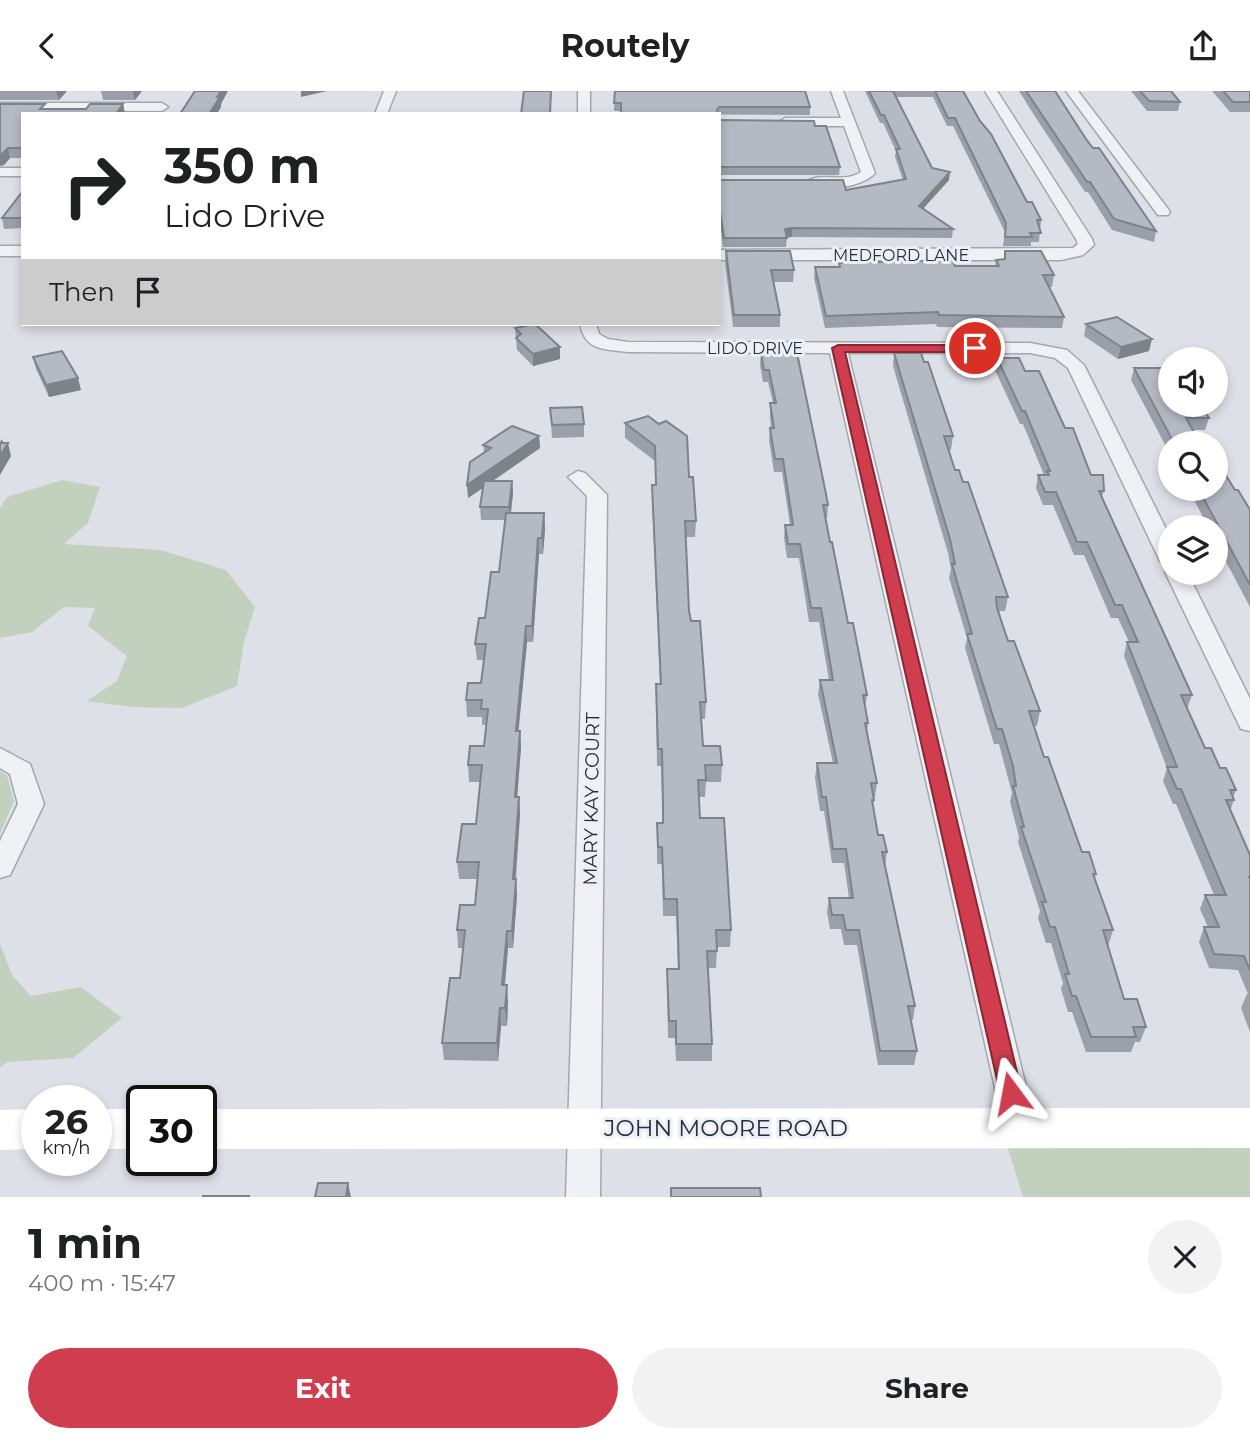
<!DOCTYPE html>
<html lang="en">
<head>
<meta charset="utf-8">
<style>
  :root { --surface:#fff; --page:#f2f2f2; --text:#202124; --muted:#757577; --accent:#d03d4f }
  body { margin:0; font-family:Montserrat,sans-serif; background:var(--page); color:var(--text); height:100vh; display:flex; flex-direction:column; font-size:26px; white-space:nowrap }
  * { box-sizing:border-box; margin:0 }
  p { font-size:23px; color:var(--muted) }
  .icon { flex:none; width:38px; height:38px; fill:none; stroke:currentColor; stroke-width:2; stroke-linecap:round; stroke-linejoin:round }
  .map { position:relative; height:1106px; overflow:hidden }
  .details { display:flex; flex-direction:column; background:var(--surface); flex:1 }
  .details>* { flex:none }
  .banner { position:absolute; left:21px; top:21px; width:700px; height:214px; border-radius:0px; box-shadow:0 4px 10px #0003; background:#fff; color:var(--text); overflow:hidden }
  .tools { position:absolute; left:1158px; top:256px; display:grid; gap:14px }
  .tools a { display:grid; place-items:center; width:70px; height:70px; border-radius:50%; background:var(--surface); box-shadow:0 4px 10px #0003; font-size:35px }
  .speed { position:absolute; left:21px; top:994px; display:flex; gap:14px; font-size:35px; font-weight:700; text-align:center }
  .speed>* { display:grid; place-content:center; width:91px; height:91px; border-radius:50%; background:var(--surface); box-shadow:0 4px 10px #0003; line-height:1 }
  .speed small { font-size:18px; font-weight:400 }
  .speed .limit { border:4px solid #111; border-radius:10px; background:#fff; color:#111 }
  .pin { position:absolute; display:grid; place-items:center; width:60px; height:60px; color:#fff; margin:-30px; border:4px solid #fff; border-radius:50%; box-shadow:0 2px 7px #0007 }
  .me { position:absolute; width:77px; margin:-38px; rotate:347deg; stroke-linejoin:round; filter:drop-shadow(0 0 5px #0008) }
  .turn { display:flex; align-items:center; gap:24px; height:147px; padding:0 28px; font-size:32px }
  .turn .icon { width:91px; height:91px; stroke-width:2.5 }
  .turn b { display:block; font-size:49px; line-height:60px }
  .then { display:flex; align-items:center; height:66px; padding:0 28px; background:#0003; gap:14px; font-size:26px }
  .round { display:grid; place-items:center; flex:none; width:74px; height:74px; border-radius:37px; background:var(--page) }
  .headline { display:flex; align-items:center; justify-content:space-between; height:119px; padding:0 28px }
  h1 { font-size:42px; font-weight:700; line-height:52px }
  .primary-button { display:flex; gap:14px; margin-top:auto; padding:14px 28px }
  .primary-button a { flex:1; height:80px; border-radius:42px; background:var(--accent); color:#fff; font-size:28px; font-weight:700; line-height:80px; text-align:center }
  .primary-button a+a { background:var(--page); color:var(--text) }
  header { display:flex; justify-content:space-between; align-items:center; height:91px; padding:0 28px; background:var(--surface); font-size:32px; font-weight:700 }
  .map>svg:first-child { display:block }
  .green { fill:#c2d1bd }
  .lines { fill:none; stroke-linecap:round; stroke-linejoin:round }
  .street-casing { stroke:#a2a7b1; stroke-width:3 }
  .street { fill:#eff1f5; fill-rule:evenodd }
  .secondary { fill:#fff; fill-rule:evenodd }
  .wall { fill:#9b9fa9 }
  .shaded-wall { fill:#7e8289 }
  .building { fill:#b4b9c4; stroke:#7e8289; stroke-width:2 }
  .route { fill:#d03d4f; stroke:#872833; stroke-width:2 }
  .labels { text-anchor:middle; stroke-width:6; stroke-linejoin:round; paint-order:stroke }
  .far-street-label { font-size:16px; fill:#262e3e; stroke:#eceff5 }
  .street-label { font-size:19px; fill:#262e3e; stroke:#eceff5 }
  .near-street-label { font-size:23px; fill:#262e3e; stroke:#eceff5 }
</style>
</head>
<body>
<header><svg class="icon" aria-label="back" viewBox="0 0 24 24"><path d="M15 5l-7 7 7 7"/></svg>Routely<svg class="icon" aria-label="share" viewBox="0 0 24 24"><path d="M12 15V3M7 8l5-5 5 5M5 13v7h14v-7"/></svg></header>
<div class="map">
<svg width="1250" height="1106" viewBox="0 0 1250 1106">
  <rect width="100%" height="100%" fill="#dde0e7"/>
  <!-- green -->
  <path class="green" d="M62,389L100,396L88,432L64,453L161,459L226,479L255,516L244,551L237,595L182,617L132,616L87,610L117,590L127,565L88,535L95,517L64,516L32,541L0,547V417L7,406Z
    M0,680L7,685L14,710L0,743Z
    M0,853L12,884L31,905L81,896L122,927L73,967L7,971L0,977Z
    M1006,1051H1250V1106H1023Z"/>
  <g class="lines">
    <defs>
      <path id="street" d="M384,0H396L387,23H375Z
        M578,0H590V23H578Z
        M831,0H843L875,82C863,96 820,103 806,91C820,80 844,93 861,81L844,35H785L779,31L785,27H841Z
        M985,0H997L1092,148L1094,154L1083,164L1061,169H719V159L1073,157L1078,153L1076,148Z
        M1066,0H1078L1168,118L1170,121L1168,124H1158Z
        M0,12H162L168,16L162,20H0Z
        M0,77H23V85H0Z
        M0,155H23V165H0Z
        M580,233H596L599,243L608,248L628,251L1030,252L1067,259L1084,274L1171,448V481H1187L1250,608V640L1241,638L1238,632L1165,481L1170,476L1164,474L1160,470L1068,277L1055,267L1030,262H848L1036,1037L1031,1047L1020,1051L1009,1047L1004,1037L830,262L628,261C604,258 585,260 580,233Z
        M578,380L585,382L607,404L600,1106H566L587,405L568,386Z
        M0,657L30,673L44,713L10,784L0,787V750L18,713L10,683L0,677Z"/>
    </defs>
    <!-- street casing -->
    <use href="#street" class="street-casing"/>
    <!-- street -->
    <use href="#street" class="street"/>
    <!-- secondary -->
    <path class="secondary" d="M1250,1017V1057L201,1058V1018Z
      M37,1018V1058L0,1059V1019Z
      M96,1018H142V1058H96Z"/>
  </g>
  <!-- wall -->
  <path class="wall" d="M0,0H67L59,9H0Z
    M101,0H142L135,9H103Z
    M615,0L810,16V24L621,23V20H614Z
    M865,0H963L1027,111L1041,129L1039,151H1031V155H1003L1005,141L953,35H947L933,6H896L932,77L949,89L923,118L953,138L952,147L792,146H787L786,156H723L719,124V89L846,99L903,89L895,66L896,60L883,32H880Z
    M1019,0H1055L1086,48L1156,140L1154,151L1112,139L1088,101H1085L1034,24Z
    M1131,0H1171L1180,11L1178,20H1147Z
    M1212,0H1250V21H1230Z
    M0,13L46,18H86L123,13L125,23H23V67H10L4,74Z
    M719,29L815,35L840,76L839,84H719Z
    M23,100V137L4,138L2,127Z
    M726,160L794,179L793,191H774L780,224V236H733L725,172Z
    M1005,160L1054,184L1052,196H1049L1064,226L1062,237L937,236L936,233L825,237L814,187L815,176H838L839,172L995,175L996,169L1004,168Z
    M632,233H698V235H632Z
    M1086,233L1149,260L1118,268L1084,245Z
    M515,237L560,268L533,275L517,259Z
    M761,262H797L828,414L827,427H825L830,451L848,532L867,604L865,617L868,632L867,643L877,692L875,706H874L873,716L878,744L887,761L885,775L915,915L913,929H911L917,960L914,974H878L857,854H844L841,838H830L827,821L829,807H849L844,772H832L824,720H820L815,687L817,672H833L818,603L820,589H829L819,531H809L799,467H787L784,447L785,434H790L782,381H774L769,349L770,337H771L770,325V312H773L768,291H763L760,274Z
    M894,262L953,345L951,359H948L955,379L963,391L1008,506L1005,520H999L1008,550L1040,620L1037,635H1034L1044,666L1082,761L1096,783L1095,787L1113,839L1108,855L1124,908L1146,936L1140,951H1135L1131,961H1086L1072,921H1068L1061,898L1063,892L1051,852H1046L1038,827L1040,820L1018,751L1019,746L1010,711L1012,702L1009,691L999,653H994L965,557L967,547L949,487L951,478L948,462L893,275Z
    M33,266L81,299L49,306L36,278Z
    M997,267L1025,280L1065,337L1091,384L1104,400L1102,406L1192,604L1187,618L1205,657L1236,699L1233,707L1234,709L1230,720L1250,764V941L1241,917L1247,903H1248L1238,879L1209,877L1199,851L1204,836H1208L1200,818L1205,804H1214L1176,713H1173L1163,690L1167,677L1124,565L1127,551H1129L1118,527H1111L1084,464H1074L1053,414H1043L1036,397L1038,384H1044L1023,333H1020L995,279Z
    M1134,277L1171,313L1209,327L1205,339H1193L1200,352H1171V365L1131,289Z
    M550,317L584,333V346L552,347Z
    M648,325L689,386L696,430L695,446H685L689,520L706,611L705,628H701L703,655L722,674L721,691H706L705,706H699L700,727L731,839L730,856H717L716,877H708L712,953V970H676L675,947H668L667,878H678L676,825H663L662,773H657V732H663V731L661,675H657L656,610V593H660L652,409V394H655V370L625,347V332Z
    M539,345L540,357L493,390H512L513,402L511,422H544L545,438L543,463H539L533,551H527L518,640H520L521,656L517,706H519L520,723L516,788L517,805L513,857H508L505,894L508,911L507,935H501L498,970L444,969L442,952L460,887L463,857H458L457,839L475,814L478,788H459L457,771L476,733L480,691H469L468,674L484,655L486,634H482V626H467L466,609L481,592L484,569H477L475,553L485,527L499,481L505,429H481L480,416L483,397L468,407L484,361L483,354Z
    M1219,383L1235,399L1250,419V516L1216,452V436H1208L1188,397H1216Z"/>
  <!-- shaded-wall -->
  <path class="shaded-wall" d="M56,0H67L59,9Z
    M133,0H142L135,9Z
    M221,0H228L221,13V16L217,23H209Z
    M301,0H327L301,6Z
    M123,13L125,23H116Z
    M8,57L10,67L4,74L0,75V65Z
    M950,81L949,89L918,123L919,115Z
    M792,137V146L784,147L785,138Z
    M1152,248L1149,260L1118,268L1121,256Z
    M560,256V268L533,275V263Z
    M78,287L81,299L49,306L46,294Z
    M539,345L540,357L468,407L467,394Z
    M2,348L5,357L8,352L11,365L0,384V351Z
    M512,390L513,402L510,429L509,416Z
    M544,422L545,438L543,463L542,447Z
    M538,447L539,463L533,551L532,535Z
    M526,535L527,551L517,656L516,640Z
    M520,640L521,656L516,723L515,706Z
    M519,706L520,723L514,805L513,788Z
    M516,788L517,805L513,857L512,840Z
    M507,840L508,857L503,911L502,894Z
    M507,894L508,911L507,935L505,917Z
    M500,917L501,935L498,970L497,952Z
    M348,1092L351,1106H346Z"/>
  <!-- building -->
  <path class="building" d="M195,0H221L217,6H220L209,23H180Z
    M524,0H551L550,23H521Z
    M615,0H805L810,16H719L717,19V23H621V12H614Z
    M869,0H893L932,77L950,81L919,115L953,138L792,137L785,138L787,147H724L719,113V89H843L846,99L906,88L896,58H900L884,24H881Z
    M935,0H963L980,30L991,43L1027,111H1032L1041,129H1037L1041,142H1030L1032,146H1005L1006,132L955,27H948Z
    M1026,0H1055L1086,48L1093,57H1099L1156,140L1114,128L1090,91H1087Z
    M1140,0H1171L1180,11L1149,10Z
    M1223,0H1250V11H1233Z
    M0,13H45L40,18H86L90,13H123L116,23H122H23V57H8L0,65Z
    M719,29L814,30L815,35H826L840,76H719Z
    M23,100V127H2Z
    M726,160H790L794,179H771L780,224H734Z
    M1005,160H1041L1054,184H1043L1064,226L939,224L938,221L826,225L815,176H840L839,172L952,169L955,175H999L996,169L1005,168Z
    M1117,226L1152,248L1121,256L1086,233Z
    M535,233L560,256L533,263L516,247L521,243L515,237Z
    M62,260L78,287L46,294L33,266Z
    M761,262H797L826,403L828,414H823L830,451H832L848,532H853L867,604H863L868,632H865L877,692H871L874,709H872L878,744H883L887,761H882L915,915H908L917,960H880L859,839H846L843,824H832L829,807H853L846,758H833L826,706H822L817,672H837L820,589H833L821,517H811L800,453H788L785,434H793L783,368H775L770,337H774L770,312H776L769,279H764Z
    M894,262H921L924,271H928L953,345H944L955,379H959L963,391H968L1008,506H996L997,517L1008,550H1014L1040,620H1029L1044,666H1048L1082,761H1089L1096,783H1093L1113,839H1103L1124,908H1137L1146,936H1133L1136,946H1091L1076,905H1072L1065,883H1069L1055,836H1050L1042,811H1046L1021,736H1024L1013,695H1016L1013,675L1002,638H997L967,543H972L952,473H955L950,448Z
    M997,267H1019L1025,280H1039L1065,337H1073L1091,384H1103L1104,400H1099L1192,604H1181L1205,657H1211L1220,677H1226L1236,699H1230L1234,709H1226L1250,764V786H1249L1250,788V879L1244,865L1214,863L1204,836H1219L1205,804H1226L1181,698H1177L1167,676H1177L1127,551H1138L1122,514H1115L1087,451H1077L1056,401H1045L1038,384H1049L1047,380H1050L1025,320H1022Z
    M1134,277H1171V313H1200L1209,327H1186L1200,352H1174Z
    M582,316L584,333L552,334L550,317Z
    M648,325L659,333L666,330L687,345L689,386H693L696,430H685L689,520L691,530H700L706,611H700L703,655H720L722,674H705L706,689H698L700,727H724L731,839H716L717,860H707L712,953H676V930H669L667,878H679L677,808H664L662,756H658L657,732H663V715L662,658H658L656,593H661L652,394H656L655,355L625,332Z
    M512,335L539,345L467,394L470,371L491,357L483,354Z
    M0,352H8L0,365Z
    M1216,379L1219,383H1225L1235,399H1238L1250,419V494L1198,397H1216Z
    M484,390H512L509,416H480Z
    M506,422H544L542,447H538L532,535H526L516,640H520L515,706H519L513,788H516L512,840H507L502,894H507L505,917H500L497,952H442L450,887H460L465,839H457L460,814H475L479,771H457L462,733H476L482,674H468L470,655H484L488,618H481L482,609H466L468,592H481L486,553H475L479,527H485L491,481H499Z
    M318,1092H348L346,1106H315Z
    M671,1097H760L761,1106H671Z
    M203,1105H250L203,1106Z"/>
  <!-- route -->
  <path class="route" d="M838,254H975L981,257L975,261H845L1022,1002L1019,1008L1011,1011L1004,1008L1000,1002L832,257Z"/>
  <g class="labels">
    <!-- far-street labels -->
    <g class="far-street-label">
      <text x="901" y="170">MEDFORD LANE</text>
      <text x="755" y="263">LIDO DRIVE</text>
    </g>
    <!-- street labels -->
    <g class="street-label">
      <text transform="translate(591 708) rotate(-89)" y="7">MARY KAY COURT</text>
    </g>
    <!-- near-street labels -->
    <g class="near-street-label">
      <text x="726" y="1045">JOHN MOORE ROAD</text>
    </g>
  </g>
</svg>
<div class="tools">
<a><svg class="icon" aria-label="sound" viewBox="0 0 24 24"><path d="M4 9h4l5-4v14l-5-4H4zM17 9q2 3 0 6"/></svg></a>
<a><svg class="icon" aria-label="search" viewBox="0 0 24 24"><circle cx="10" cy="10" r="6"/><path d="M15 15l6 6"/></svg></a>
<a><svg class="icon" aria-label="layers" viewBox="0 0 24 24"><path d="M12 4l9 5-9 5-9-5zM3 14l9 5 9-5"/></svg></a>
</div>
<div class="speed"><div>26<small>km/h</small></div><div class="limit">30</div></div>
<div class="pin" style="left:975px;top:257px;background:#d93025"><svg class="icon" aria-label="arrive" viewBox="0 0 24 24"><path d="M6 21V4h12l-3 4 3 4H6"/></svg></div>
<svg class="me" style="left:1011px;top:1002px" viewBox="-20 -20 40 40"><path d="M0-17L14 15 0 8-14 15z" fill="#d03d4f" stroke="#fff" stroke-width="4"/></svg>
<div class="banner">
<div class="turn"><svg class="icon" aria-label="right" viewBox="0 0 24 24"><path d="M7 20v-9h11M14 6l5 5-5 5"/></svg><div><b>350 m</b>Lido Drive</div></div>
<div class="then">Then<svg class="icon" aria-label="arrive" viewBox="0 0 24 24"><path d="M6 21V4h12l-3 4 3 4H6"/></svg></div>
</div>
</div>
<section class="details">
<div class="headline"><div><h1>1 min</h1><p>400 m · 15:47</p></div><a class="round"><svg class="icon" aria-label="close" viewBox="0 0 24 24"><path d="M6 6l12 12M18 6L6 18"/></svg></a></div>
<div class="primary-button"><a>Exit</a><a>Share</a></div>
</section>
</body>
</html>
